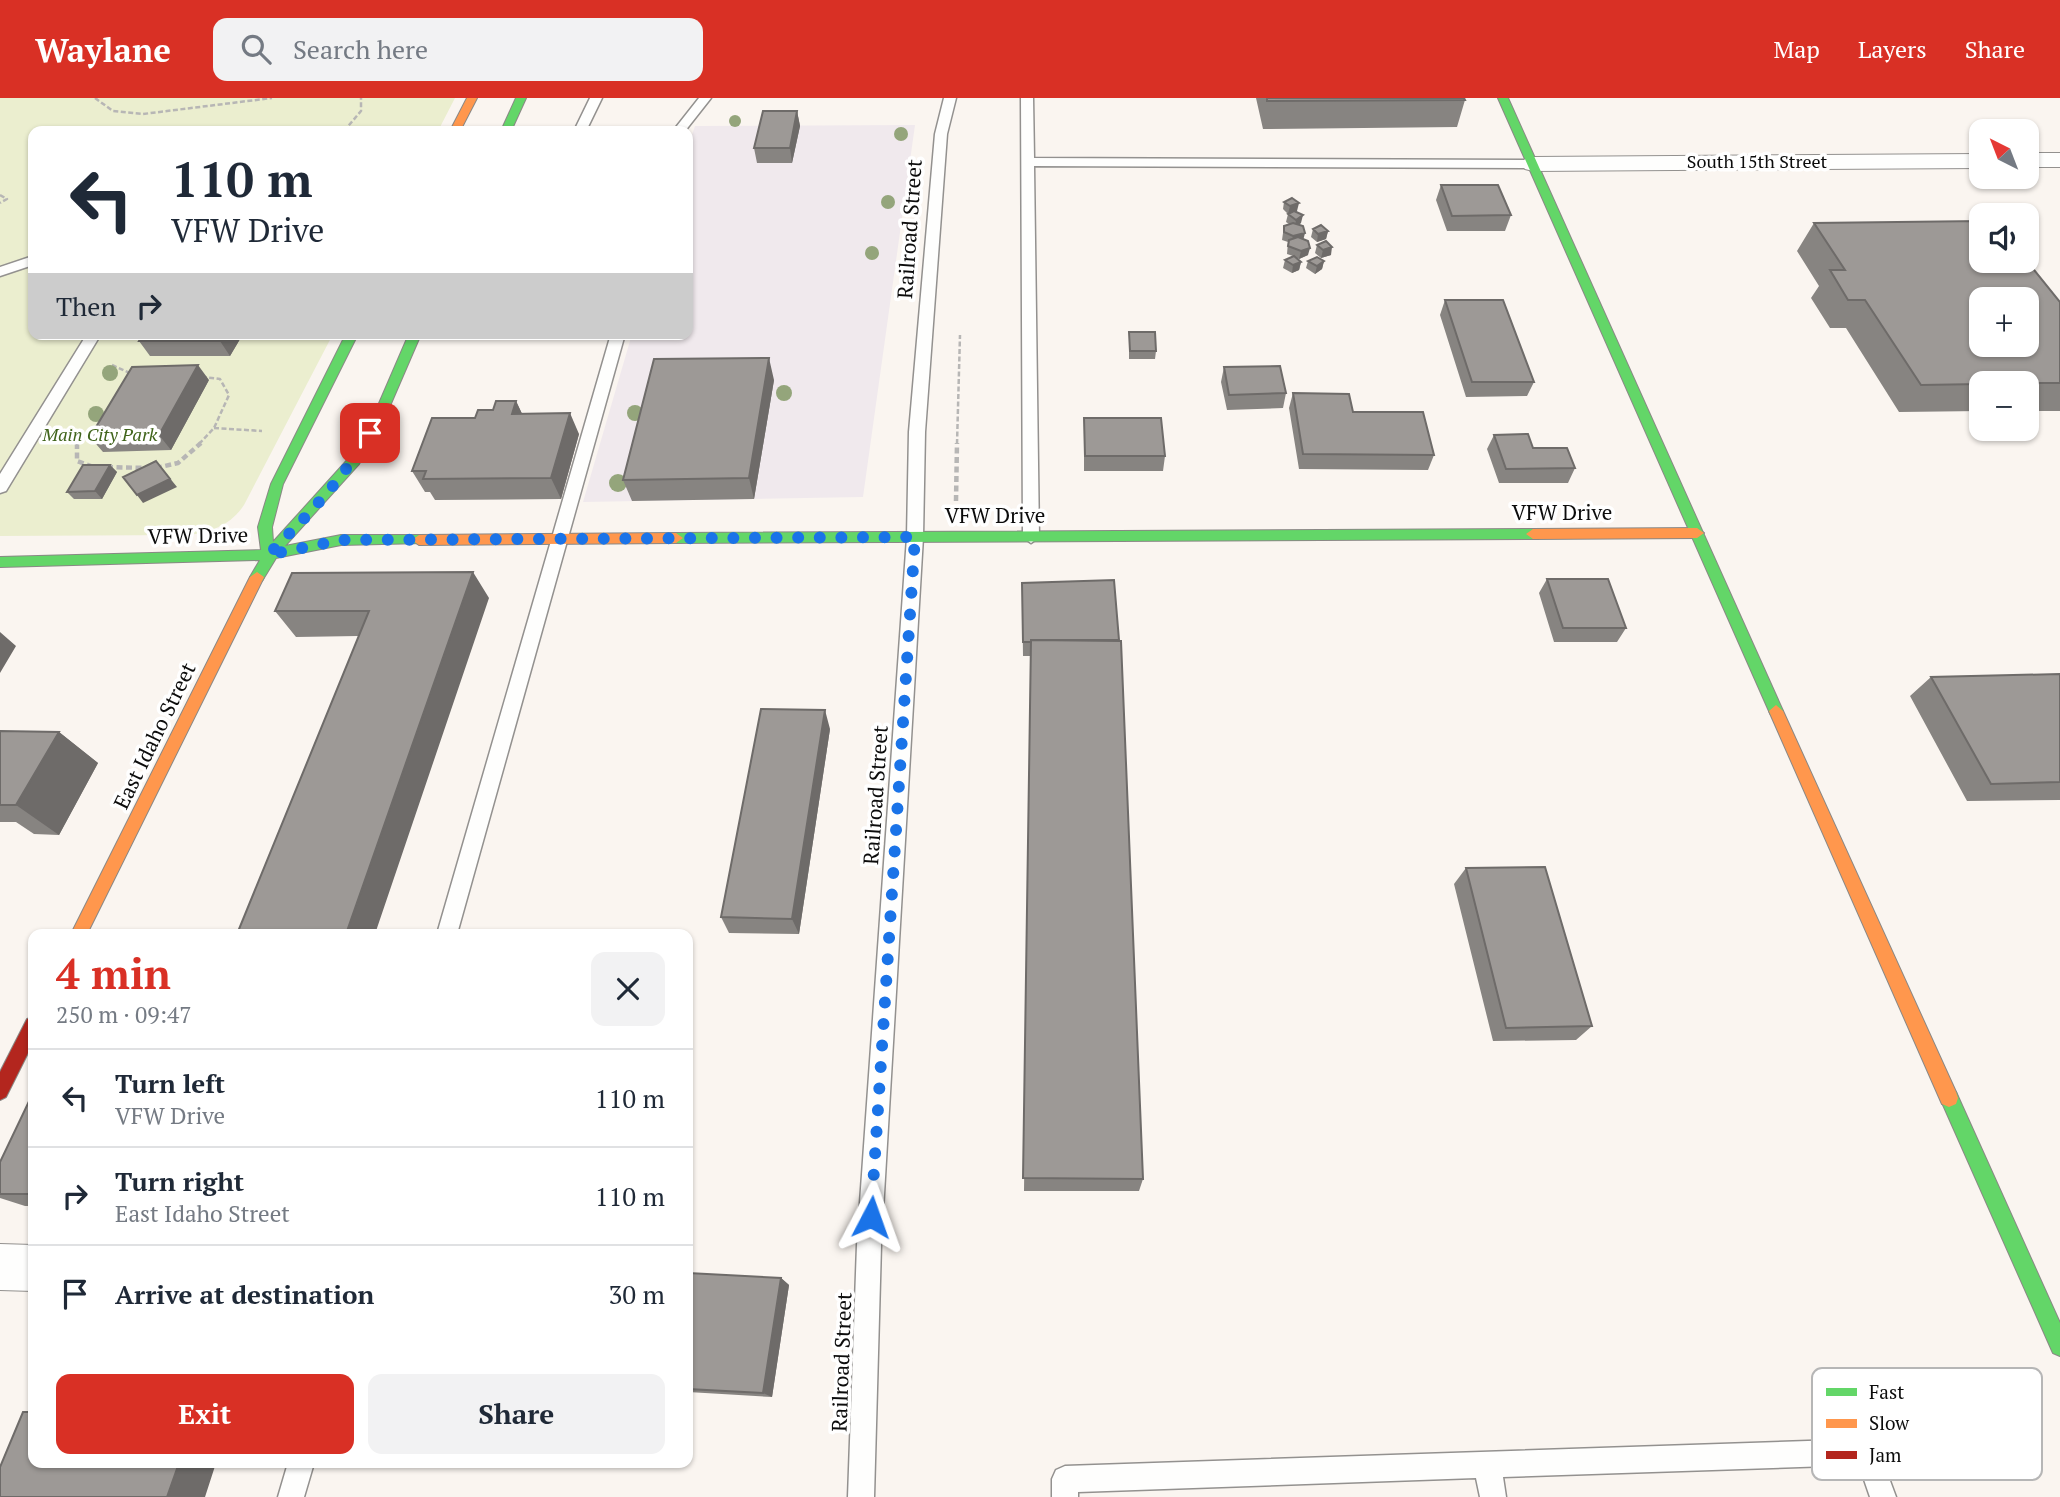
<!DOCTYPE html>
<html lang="en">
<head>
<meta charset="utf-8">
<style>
  :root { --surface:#fff; --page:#f2f2f3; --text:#1f2937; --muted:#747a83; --line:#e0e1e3; --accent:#d93025 }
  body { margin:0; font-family:"PT Serif",serif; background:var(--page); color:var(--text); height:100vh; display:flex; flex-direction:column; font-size:26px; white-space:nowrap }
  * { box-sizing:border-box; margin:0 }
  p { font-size:23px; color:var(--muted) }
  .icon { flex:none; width:38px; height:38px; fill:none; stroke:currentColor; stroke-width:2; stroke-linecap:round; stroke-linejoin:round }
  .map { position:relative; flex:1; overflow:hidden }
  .details { position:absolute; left:28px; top:831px; width:665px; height:539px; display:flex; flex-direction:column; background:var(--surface); border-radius:14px; box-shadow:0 2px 5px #0004 }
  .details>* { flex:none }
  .hud { position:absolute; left:28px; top:28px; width:665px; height:214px; border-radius:14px; box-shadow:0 2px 5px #0004; background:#fff; color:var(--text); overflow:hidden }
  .needle { width:46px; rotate:318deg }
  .tools { position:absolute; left:1969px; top:21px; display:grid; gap:14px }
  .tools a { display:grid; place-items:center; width:70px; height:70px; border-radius:14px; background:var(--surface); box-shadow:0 2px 5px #0004; font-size:35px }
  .pin { position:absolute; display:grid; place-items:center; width:60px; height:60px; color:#fff; margin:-30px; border-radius:14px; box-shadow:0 4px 10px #0006 }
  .me { position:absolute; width:77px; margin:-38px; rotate:4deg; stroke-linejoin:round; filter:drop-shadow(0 0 5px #0008) }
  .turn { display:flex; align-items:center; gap:24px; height:147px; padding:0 28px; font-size:32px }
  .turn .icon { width:91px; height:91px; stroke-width:2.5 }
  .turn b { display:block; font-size:49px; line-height:60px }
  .then { display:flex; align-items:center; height:66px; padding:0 28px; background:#0003; gap:14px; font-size:26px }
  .round { display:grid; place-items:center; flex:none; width:74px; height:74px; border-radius:14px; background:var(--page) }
  .headline { display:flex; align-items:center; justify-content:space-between; height:119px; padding:0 28px }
  h1 { font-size:42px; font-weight:700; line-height:52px; color:var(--accent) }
  .button { display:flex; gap:14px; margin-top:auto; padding:14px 28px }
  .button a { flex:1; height:80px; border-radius:14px; background:var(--accent); color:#fff; font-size:28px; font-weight:700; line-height:80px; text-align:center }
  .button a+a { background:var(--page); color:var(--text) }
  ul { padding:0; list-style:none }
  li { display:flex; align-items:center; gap:21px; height:98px; padding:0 28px; border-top:2px solid var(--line) }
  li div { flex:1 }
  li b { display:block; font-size:26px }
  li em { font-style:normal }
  header { display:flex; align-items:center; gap:42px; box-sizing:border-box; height:98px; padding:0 35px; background:var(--accent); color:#fff }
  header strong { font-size:33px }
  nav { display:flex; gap:38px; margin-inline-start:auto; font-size:24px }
  .search { width:490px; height:63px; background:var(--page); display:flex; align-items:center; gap:18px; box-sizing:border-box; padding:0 24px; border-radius:14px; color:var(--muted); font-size:26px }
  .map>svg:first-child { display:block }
  .industrial { fill:#f0e9ed }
  .green { fill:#ebeecf }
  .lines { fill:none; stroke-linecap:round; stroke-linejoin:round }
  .lane-casing { stroke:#93918f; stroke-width:3 }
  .street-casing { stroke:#93918f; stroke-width:2 }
  .fast-casing { stroke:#8a8885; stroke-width:2 }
  .slow-casing { stroke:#8a8885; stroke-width:2 }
  .jam-casing { stroke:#8a8885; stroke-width:2 }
  .path-far1 { stroke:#b7b6b5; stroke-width:2.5; stroke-dasharray:5 2.5; stroke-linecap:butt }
  .path { stroke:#b7b6b5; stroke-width:4.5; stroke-dasharray:6 3.5; stroke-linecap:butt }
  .lane { fill:#fefefd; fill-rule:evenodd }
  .street { fill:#fefefd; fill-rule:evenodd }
  .fast { fill:#63d668; fill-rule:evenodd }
  .slow { fill:#ff974d; fill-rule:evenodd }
  .jam { fill:#b3261e; fill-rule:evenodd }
  .tree { fill:#94a57b }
  .wall { fill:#878481 }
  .shaded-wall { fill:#6e6b69 }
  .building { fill:#9d9996; stroke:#6e6b69; stroke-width:2; fill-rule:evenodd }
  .route { stroke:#1a73e8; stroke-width:12; stroke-dasharray:0 21.6 }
  .labels { text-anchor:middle; stroke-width:7; stroke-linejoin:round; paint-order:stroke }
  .far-street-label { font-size:18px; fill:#0c0c0c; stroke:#fff }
  .far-park-label { font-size:18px; font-style:italic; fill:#40641b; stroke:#fff }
  .street-label { font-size:21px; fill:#0c0c0c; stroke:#fff }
  .key { fill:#fff; stroke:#b6b6b6; stroke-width:2 }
  .key-label { font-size:19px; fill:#0c0c0c }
</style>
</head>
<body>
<header>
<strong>Waylane</strong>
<div class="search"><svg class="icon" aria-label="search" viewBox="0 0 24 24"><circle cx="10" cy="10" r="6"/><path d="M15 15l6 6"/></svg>Search here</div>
<nav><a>Map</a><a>Layers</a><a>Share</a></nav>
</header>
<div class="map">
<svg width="2060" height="1399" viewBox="0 0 2060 1399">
  <rect width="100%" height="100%" fill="#faf5f0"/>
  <!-- industrial -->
  <path class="industrial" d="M915,27L863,399L583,404L632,236H688V49L695,28Z"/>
  <!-- green -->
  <path class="green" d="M0,0H455L438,33H33V236H333L244,407C231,427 209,436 185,437L0,438Z"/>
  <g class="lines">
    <defs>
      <path id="lane" d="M590,0H602L586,33H574Z
        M699,0H711L685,33H673Z
        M944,0H956L947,36L925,334L923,439L881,1147L874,1399H848L857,1147L907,439L909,334L935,36Z
        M1021,0H1033L1034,60L1533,62L1539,66L1533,70L1034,68L1039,439L1031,445L1023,439Z
        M33,158V167L0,178V169Z
        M87,236H101L6,393L0,395V376Z
        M611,236H625L457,836H437Z
        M1867,1341L1876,1345L1896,1399H1870L1859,1367L1503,1379L1506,1399H1480L1476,1380L1078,1394V1399H1052V1381L1056,1372L1065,1368Z
        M288,1365H314L304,1399H278Z"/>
      <path id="street" d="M2026,55H2060V69H2026Z
        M1981,56V70L1533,73L1525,71L1521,66L1525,61L1533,59Z
        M0,1146L33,1147V1193L0,1192Z"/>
      <path id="fast" d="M516,0H526L511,33H501Z
        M1498,0H1508L1783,613L1781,617H1771L1769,613Z
        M346,236H358L283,386L272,429L273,444L349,360L374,317L409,236H421L386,317L359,366L285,448L341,437H419L426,442L424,445L341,447L276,460L262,483L257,484L250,479L260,462L0,469V459L261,452L258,429L271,386Z
        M1533,431L1540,436L1533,441L676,445L669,440L676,435Z
        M1949,991L1956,994L2060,1225V1258L2053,1255L1940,1000L1942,994Z"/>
      <path id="slow" d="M467,0H477L460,33H450Z
        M1697,430L1704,435L1697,440L1533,441L1526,436L1533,431Z
        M676,435L683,440L676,445L419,447L412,442L419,437Z
        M257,474L264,479L87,836H71L250,479Z
        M1776,607L1783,613L1956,994L1958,1000L1956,1006L1949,1009L1942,1006L1769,613Z"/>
      <path id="jam" d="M33,919V945L6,999L0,1002V974L27,921Z"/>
    </defs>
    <!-- lane casing -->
    <use href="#lane" class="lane-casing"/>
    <!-- street casing -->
    <use href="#street" class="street-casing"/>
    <!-- fast casing -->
    <use href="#fast" class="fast-casing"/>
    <!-- slow casing -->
    <use href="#slow" class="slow-casing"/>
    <!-- jam casing -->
    <use href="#jam" class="jam-casing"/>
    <!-- path-far1 -->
    <path class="path-far1" d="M95,0L113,13L143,16L272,0
      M344,33L361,13V0
      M0,97L7,101L0,105
      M112,267L132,276
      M214,330L262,333
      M70,333L78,340L77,346
      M199,346L214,330L229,297L220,281L204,279
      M957,346L960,237"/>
    <!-- path -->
    <path class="path" d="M77,345V363L91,368
      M107,369L147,370
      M156,370L178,365L201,345
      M956,403L957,345"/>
    <!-- lane -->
    <use href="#lane" class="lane"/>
    <!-- street -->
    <use href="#street" class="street"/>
    <!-- fast -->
    <use href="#fast" class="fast"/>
    <!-- slow -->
    <use href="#slow" class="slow"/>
    <!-- jam -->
    <use href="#jam" class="jam"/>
  </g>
  <!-- trees -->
  <g class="tree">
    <circle cx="735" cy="23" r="6"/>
    <circle cx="901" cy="36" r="7"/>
    <circle cx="888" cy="104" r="7"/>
    <circle cx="872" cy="155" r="7"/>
    <circle cx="110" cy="275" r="8"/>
    <circle cx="784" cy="295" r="8"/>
    <circle cx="635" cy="315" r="8"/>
    <circle cx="96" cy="316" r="8"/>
    <circle cx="618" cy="385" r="9"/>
  </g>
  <!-- wall -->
  <path class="wall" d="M1256,0H1464L1465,2L1457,29L1263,31Z
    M797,13L800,28L792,65H757L754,50Z
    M1441,87L1511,117L1505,133H1447L1436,102Z
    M1284,104L1297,113L1296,114L1301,125L1298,127L1308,157L1299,161L1295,159L1301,164L1299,172L1292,175L1283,170L1285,162L1293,158L1287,156L1288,144L1282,142L1284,128L1289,126L1286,124L1288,116L1283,111Z
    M1814,125L2060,204V313H2026V285H1981V313L1899,314L1846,230H1830L1811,200L1819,188L1797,153Z
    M1313,131L1328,133L1326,141L1317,144L1311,139Z
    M1317,147L1331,157L1321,160L1315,155Z
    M1308,163H1324L1322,171L1315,176L1306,170Z
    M1445,202L1534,284L1527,298L1466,299L1440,217Z
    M1129,234L1156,253L1155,261H1129Z
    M143,236H243L230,258H150L139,243Z
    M1224,269L1286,295L1283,310L1227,312L1221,284Z
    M209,282L171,352L103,354L90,339Z
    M774,282L754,401L632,403L623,382Z
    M1293,295L1434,357L1428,372L1299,371L1289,310Z
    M516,303L522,316L579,336L561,401L435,402L430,394H425L412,373L493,312Z
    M1084,320L1165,358L1163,373H1084Z
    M1494,337L1533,350L1575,370L1568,385H1499L1487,351Z
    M110,367L117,374L102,401H74L67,394Z
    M1547,481L1626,530L1617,544H1554L1539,495Z
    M1022,485L1143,1081L1139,1093H1024L1031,558H1023Z
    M489,500L358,538L296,539L275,513Z
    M2060,576V702L1967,703L1910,598L1931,579Z
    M830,631L799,836L729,835L721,819Z
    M0,633L59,634L98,665L59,737L34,736L16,724H0Z
    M1466,770L1592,928L1576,942L1493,943L1454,786Z
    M33,997V1108H25L0,1100V1064Z
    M688,1175L781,1180L789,1187L772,1299L688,1294Z"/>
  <!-- shaded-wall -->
  <path class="shaded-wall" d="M797,13L800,28L792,65L790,50Z
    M1299,105L1297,113L1288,116L1290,108Z
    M1303,117L1301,125L1295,129L1296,122Z
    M1328,133L1326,141L1317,144L1318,136Z
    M1305,135L1303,143L1291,146L1293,138Z
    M1332,149L1331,157L1321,160L1323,152Z
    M1310,150L1308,157L1299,161L1301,153Z
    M1324,163L1322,171L1315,176L1317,168Z
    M1301,164L1299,172L1292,175L1293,167Z
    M224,236H243L230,258L220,243Z
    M769,260L774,282L754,401L749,380Z
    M198,267L209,282L171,352L159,337Z
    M516,303L526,324L512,316Z
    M570,315L579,336L561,401L551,380Z
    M156,363L177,389L143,405L137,397Z
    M110,367L117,374L102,401L95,393Z
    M473,474L489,500L375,836H346Z
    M0,534L16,548L0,575Z
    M825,612L830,631L799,836L792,821Z
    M59,634L98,665L59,737L16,707Z
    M781,1180L789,1187L772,1299L763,1295Z
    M179,1365H216L205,1399H167Z"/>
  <!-- building -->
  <path class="building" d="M1267,0H1464L1465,2L1267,3Z
    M763,13H797L790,50H754Z
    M1441,87H1498L1511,117L1452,118Z
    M1292,100L1299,105L1290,108L1284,104Z
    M1294,113L1303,117L1296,122L1288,116Z
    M1981,123V163L2026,162L2060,204V285H1981V286L1921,287L1865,202H1848L1830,172H1845L1814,125ZM1981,201H2026V247H1981Z
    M1293,125L1303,128L1305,135L1293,138L1284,134V128Z
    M1321,127L1328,133L1318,136L1313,131Z
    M1298,139L1308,143L1310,150L1301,153L1288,148L1289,142Z
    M1326,143L1332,149L1323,152L1317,147Z
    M1294,158L1301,164L1293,167L1285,162Z
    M1317,159L1324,163L1317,168L1308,163Z
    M1445,202H1503L1534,284H1472Z
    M1129,234H1155L1156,253H1130Z
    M143,236H224L220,243H139Z
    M769,260L749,380L623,382L654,261Z
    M198,267L159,337L90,339L132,269Z
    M1280,268L1286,295L1229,297L1224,269Z
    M1293,295L1349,296L1353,314H1423L1434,357L1303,356Z
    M496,303H516L512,316L570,315L551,380L423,381L426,373H412L432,320H475L478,312H493Z
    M1084,320H1161L1165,358H1085Z
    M1528,336L1533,350H1567L1575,370L1506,371L1494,337Z
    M156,363L170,381L137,397L123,379Z
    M83,367H110L95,393L67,394Z
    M473,474L346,836H237L369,513H275L292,475Z
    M1547,481H1608L1626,530H1563Z
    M1114,482L1119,542H1031V544H1023L1022,485Z
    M1031,542L1121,543L1143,1081L1023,1080Z
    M2060,576V684L1991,686L1931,579Z
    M761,611L825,612L792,821L721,819Z
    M0,633L59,634L16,707H0Z
    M1545,769L1592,928L1506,930L1466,770Z
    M32,997H33V1096H0V1064Z
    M688,1175L781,1180L763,1295L688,1291Z
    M23,1314H33V1365H179L167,1399H0V1369Z"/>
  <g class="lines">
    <!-- route -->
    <path class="route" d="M370,335C341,384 308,417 268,457L341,442L915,439L871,1119"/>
  </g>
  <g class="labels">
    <!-- far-street labels -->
    <g class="far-street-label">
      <text x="1757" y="70">South 15th Street</text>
    </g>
    <!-- far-park labels -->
    <g class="far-park-label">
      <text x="100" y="343">Main City Park</text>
    </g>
    <!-- street labels -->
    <g class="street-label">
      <text transform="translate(910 131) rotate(-86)" y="7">Railroad Street</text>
      <text x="1562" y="422">VFW Drive</text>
      <text x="995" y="425">VFW Drive</text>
      <text transform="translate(198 438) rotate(-1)" y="7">VFW Drive</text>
      <text transform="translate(155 638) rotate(-64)" y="7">East Idaho Street</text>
      <text transform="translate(876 697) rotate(-86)" y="7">Railroad Street</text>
      <text transform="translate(842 1264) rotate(-88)" y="7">Railroad Street</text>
    </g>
  </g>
  <!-- legend -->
  <rect x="1812" y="1270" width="230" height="112" rx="10" class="key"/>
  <rect x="1826" y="1290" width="31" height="8" fill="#63d668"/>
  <rect x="1826" y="1321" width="31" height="9" fill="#ff974d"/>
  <rect x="1826" y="1353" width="31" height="8" fill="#b3261e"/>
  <g class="key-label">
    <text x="1869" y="1301">Fast</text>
    <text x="1869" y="1332">Slow</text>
    <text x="1869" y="1364">Jam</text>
  </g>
</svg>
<div class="tools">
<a><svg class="needle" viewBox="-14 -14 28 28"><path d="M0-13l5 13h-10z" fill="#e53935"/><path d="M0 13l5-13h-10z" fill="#747a83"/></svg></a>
<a><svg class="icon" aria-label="sound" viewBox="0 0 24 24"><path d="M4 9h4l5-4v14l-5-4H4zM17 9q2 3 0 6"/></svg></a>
<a>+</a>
<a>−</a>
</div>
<div class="pin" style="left:370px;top:335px;background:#d93025"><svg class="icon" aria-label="arrive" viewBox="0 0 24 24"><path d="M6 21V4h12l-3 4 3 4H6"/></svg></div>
<svg class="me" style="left:871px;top:1119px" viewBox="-20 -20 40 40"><path d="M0-17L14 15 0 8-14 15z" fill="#1a73e8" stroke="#fff" stroke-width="4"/></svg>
<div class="hud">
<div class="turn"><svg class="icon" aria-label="left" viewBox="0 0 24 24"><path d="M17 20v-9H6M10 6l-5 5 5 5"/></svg><div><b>110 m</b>VFW Drive</div></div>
<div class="then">Then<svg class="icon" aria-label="right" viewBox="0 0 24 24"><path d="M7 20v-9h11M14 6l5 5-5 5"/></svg></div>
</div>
<section class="details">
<div class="headline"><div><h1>4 min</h1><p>250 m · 09:47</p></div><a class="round"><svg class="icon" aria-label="close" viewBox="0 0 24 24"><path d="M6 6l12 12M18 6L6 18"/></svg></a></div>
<ul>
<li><svg class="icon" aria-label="left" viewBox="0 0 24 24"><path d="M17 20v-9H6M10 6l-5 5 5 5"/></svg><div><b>Turn left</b><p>VFW Drive</p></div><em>110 m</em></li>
<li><svg class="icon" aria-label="right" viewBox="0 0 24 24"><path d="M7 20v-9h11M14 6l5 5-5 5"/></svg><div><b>Turn right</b><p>East Idaho Street</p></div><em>110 m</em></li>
<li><svg class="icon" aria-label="arrive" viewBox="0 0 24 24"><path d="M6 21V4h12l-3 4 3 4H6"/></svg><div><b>Arrive at destination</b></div><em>30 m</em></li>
</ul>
<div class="button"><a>Exit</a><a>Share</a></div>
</section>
</div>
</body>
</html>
